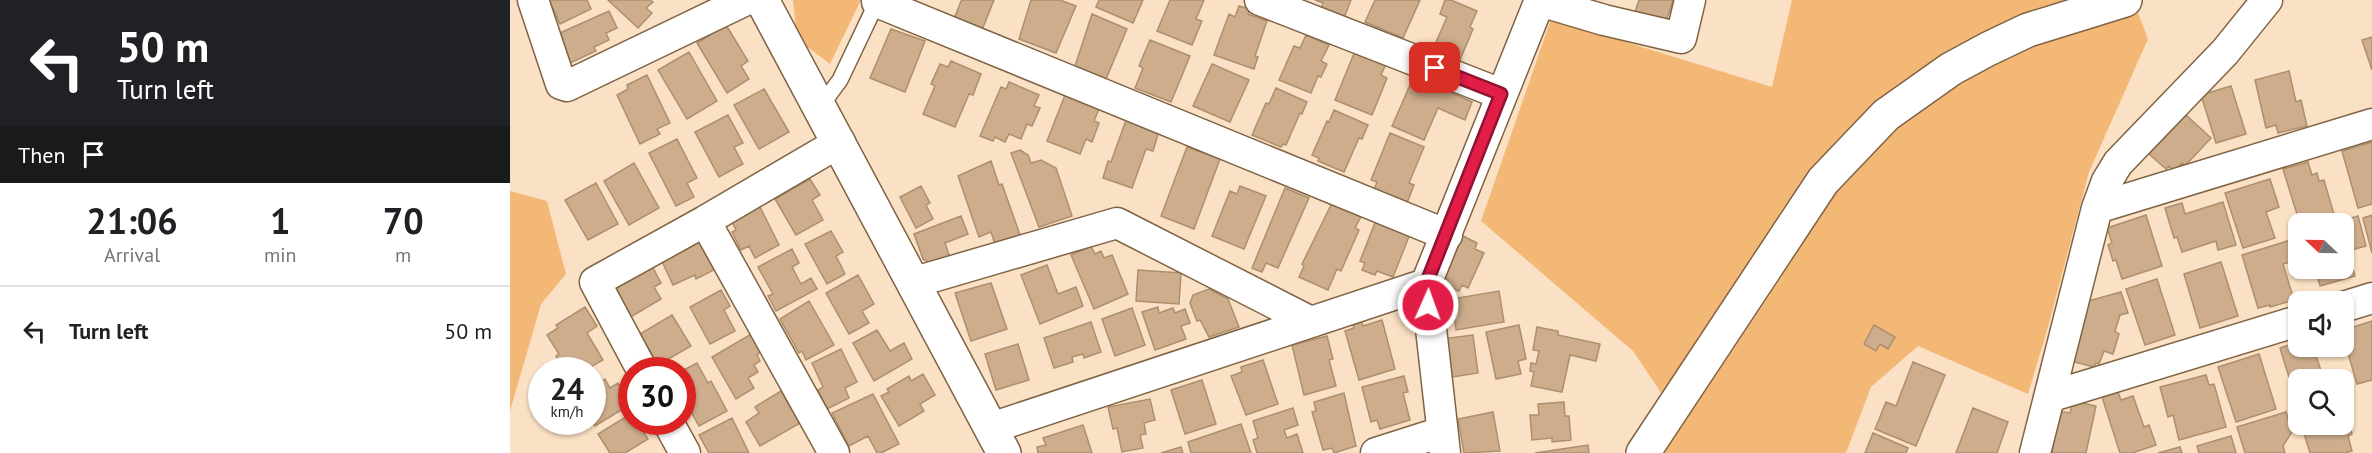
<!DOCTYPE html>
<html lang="en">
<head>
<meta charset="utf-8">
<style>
  :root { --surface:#fff; --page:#f2f2f2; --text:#202124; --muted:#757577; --line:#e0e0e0 }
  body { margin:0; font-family:"PT Sans",sans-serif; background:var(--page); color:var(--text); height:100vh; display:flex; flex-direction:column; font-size:22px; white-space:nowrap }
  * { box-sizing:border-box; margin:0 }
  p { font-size:20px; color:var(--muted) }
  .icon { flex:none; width:33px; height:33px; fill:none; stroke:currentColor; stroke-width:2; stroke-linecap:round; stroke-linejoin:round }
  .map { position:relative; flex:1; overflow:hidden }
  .side { display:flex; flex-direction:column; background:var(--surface); width:510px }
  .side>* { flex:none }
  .guide { background:#202124; color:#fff; overflow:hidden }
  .needle { width:39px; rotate:292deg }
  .fabs { position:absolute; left:1778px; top:213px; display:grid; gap:12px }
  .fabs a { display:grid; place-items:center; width:66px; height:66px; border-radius:12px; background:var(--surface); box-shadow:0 2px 4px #0004; font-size:30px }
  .speed { position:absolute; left:18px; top:357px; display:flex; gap:12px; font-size:30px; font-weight:700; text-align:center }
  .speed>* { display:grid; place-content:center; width:78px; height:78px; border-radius:50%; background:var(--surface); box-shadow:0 2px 4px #0004; line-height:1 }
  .speed small { font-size:15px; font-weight:400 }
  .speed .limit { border:9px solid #d22; background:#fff; color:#111 }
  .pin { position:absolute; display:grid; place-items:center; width:51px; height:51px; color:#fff; margin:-26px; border-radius:12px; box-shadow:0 3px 9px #0006 }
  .me { position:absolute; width:66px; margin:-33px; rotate:2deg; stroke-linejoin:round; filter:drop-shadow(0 0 4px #0008) }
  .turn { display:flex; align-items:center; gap:21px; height:126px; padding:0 18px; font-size:27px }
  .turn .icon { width:78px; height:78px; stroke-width:2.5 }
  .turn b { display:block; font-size:42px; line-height:51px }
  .then { display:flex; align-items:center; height:57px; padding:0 18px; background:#0003; gap:12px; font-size:22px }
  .eta { display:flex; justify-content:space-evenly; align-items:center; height:102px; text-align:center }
  .eta b { font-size:36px; font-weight:700; line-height:42px }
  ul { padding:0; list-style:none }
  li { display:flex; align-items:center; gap:18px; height:90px; padding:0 18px; border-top:2px solid var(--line) }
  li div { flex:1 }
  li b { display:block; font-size:22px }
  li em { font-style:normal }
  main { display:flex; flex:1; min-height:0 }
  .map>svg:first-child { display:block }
  .green { fill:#f4b876 }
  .building { fill:#cdad8c; stroke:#ad8f6e; stroke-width:1.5 }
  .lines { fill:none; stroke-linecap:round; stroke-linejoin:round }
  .service-casing { stroke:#7f6343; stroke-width:18 }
  .minor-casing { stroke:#7f6343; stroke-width:33 }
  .tertiary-casing { stroke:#7f6343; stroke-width:36 }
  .service { stroke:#fff; stroke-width:15 }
  .minor { stroke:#fff; stroke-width:30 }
  .tertiary { stroke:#fff; stroke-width:33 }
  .route-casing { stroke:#92132f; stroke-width:15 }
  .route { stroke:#e11d48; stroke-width:10 }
</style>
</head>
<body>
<main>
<section class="side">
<div class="guide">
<div class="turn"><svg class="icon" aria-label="left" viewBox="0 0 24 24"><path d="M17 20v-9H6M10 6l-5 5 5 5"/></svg><div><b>50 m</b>Turn left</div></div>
<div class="then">Then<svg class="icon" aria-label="arrive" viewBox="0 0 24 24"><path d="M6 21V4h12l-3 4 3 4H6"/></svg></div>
</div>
<div class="eta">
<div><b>21:06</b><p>Arrival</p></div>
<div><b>1</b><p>min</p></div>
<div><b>70</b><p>m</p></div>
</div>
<ul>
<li><svg class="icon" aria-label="left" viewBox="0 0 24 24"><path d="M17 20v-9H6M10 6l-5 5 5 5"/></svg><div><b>Turn left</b></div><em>50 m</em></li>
</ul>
</section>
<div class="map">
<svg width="1862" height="453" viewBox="0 0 1862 453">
  <rect width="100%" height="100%" fill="#fae0c4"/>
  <!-- green -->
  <path class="green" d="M283,0H351L320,64L287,39Z
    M1282,0H1623L1638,39L1579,172L1538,327L1518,394L1408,346L1361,387L1336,453H1153L1172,424L1123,351L971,221L1041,19L1262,87Z
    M0,191L37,201L56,274L31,304L0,411Z"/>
  <!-- building -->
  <path class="building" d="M39,0H77L81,9L50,24Z
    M98,0H140L143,2L136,8L142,13L128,28Z
    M454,0H484L472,30L444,19L451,1Z
    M521,0H550L566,6L546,53L509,39Z
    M589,0H633L623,23L586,7Z
    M660,0H694L686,19L692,21L682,45L647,31Z
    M805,0H841L834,18L811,9L813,3Z
    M865,0H910L893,38L855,22Z
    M935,0H941L967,11L960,27L963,29L949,62L922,51L937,17L930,14Z
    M1129,0H1163L1156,22L1125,12Z
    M729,6L740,9L738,14L757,21L745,56L748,57L744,69L704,55L719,14L725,17Z
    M99,11L107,28L96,33L99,40L84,47L86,51L60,63L50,41L53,40L50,33Z
    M582,14L617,29L596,79L565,66Z
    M216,25L238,61L231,66L239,79L217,93L187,43Z
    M381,29L415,41L395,92L360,78Z
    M796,35L819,45L811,61L817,64L811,77L808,76L801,93L769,80L784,46L790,48Z
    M1862,37V70L1852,40Z
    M640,40L680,56L661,102L625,88L633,68L629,66Z
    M845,51L876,64L871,75L877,78L862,115L825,100Z
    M179,52L207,101L177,119L148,70Z
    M441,61L471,74L463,95L459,94L445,127L413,114L425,86L421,84L430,64L438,67Z
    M702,64L739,80L720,122L683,106Z
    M1779,71L1786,102L1791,100L1797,126L1768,133L1766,125L1756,128L1745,80Z
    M137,75L160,123L147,129L150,134L130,144L107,95L118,89L117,85Z
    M904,76L962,102L955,120L928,108L914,140L882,126Z
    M499,82L529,95L524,106L530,108L522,126L517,124L511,139L499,134L495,142L485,137L483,141L470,136L491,87L496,89Z
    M1721,86L1736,134L1706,143L1691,95Z
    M766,88L797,102L792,114L790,113L776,145L773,144L771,147L742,135L756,103L759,104Z
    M254,89L279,132L249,149L224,105Z
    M555,95L589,109L584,121L589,123L582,142L576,139L570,154L537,141Z
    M824,110L858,125L852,139L849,138L834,172L808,161L809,158L802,155L817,121L819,122Z
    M218,115L233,143L224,147L233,164L209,177L185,132Z
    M1676,115L1701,138L1675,166L1672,163L1664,171L1659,166L1656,169L1639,154Z
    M616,120L649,131L643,151L636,149L622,188L593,178L598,161L601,162Z
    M880,133L914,147L899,183L904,185L897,203L864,189L867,182L861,180Z
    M167,139L187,178L177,183L184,197L166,206L139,153Z
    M1862,142V204L1848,208L1832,151Z
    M677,147L710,159L684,229L651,216Z
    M510,150L518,155L521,163L531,160L546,168L562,216L529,227L501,153Z
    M481,161L489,185L492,184L510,235L485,244L481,232L469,237L448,176Z
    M1798,162L1802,175L1807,173L1809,181L1814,180L1825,218L1809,224H1790L1773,169Z
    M124,163L149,208L119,225L94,181Z
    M300,179L310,195L302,200L313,220L286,235L265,199Z
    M1760,179L1769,207L1756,212L1765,238L1733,248L1715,193Z
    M86,183L108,224L78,240L55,200Z
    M411,186L420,203L416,205L423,219L406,228L390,197Z
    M730,186L756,196L734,249L702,236L720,191L727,194Z
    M775,188L799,198L768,268L756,263L752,272L742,268Z
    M824,199L853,213L845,228L849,230L831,271L827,269L818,290L789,277L794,266L792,264Z
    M1713,202L1726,245L1708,250L1706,241L1672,252L1667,237L1664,238L1655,208L1672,203L1675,214Z
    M249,205L269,245L245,258L239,246L231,250L222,232L226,230L221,220Z
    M1636,215L1652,266L1612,279L1606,260L1603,261L1598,245L1602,243L1597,228Z
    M1862,215V253L1853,218Z
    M451,216L458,234L435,243L440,258L423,265L413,259L404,234Z
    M1848,216L1856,246L1838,251L1845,276L1810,286L1805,268H1833V224H1821Z
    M866,220L900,234L883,277L867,271L865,275L852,270L855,263L850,261Z
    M321,231L333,252L326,256L335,274L317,284L295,244Z
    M953,236L967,243L965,249L974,253L958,288L952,285L949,291L935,285L938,280L934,278Z
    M188,238L204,270L186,279L185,275L163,285L150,257Z
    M1784,239L1788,260L1773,264L1784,300L1760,307V305L1748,308L1732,255Z
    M581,246L585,254L591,251L594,258L602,255L618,294L584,309L561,255Z
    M282,249L289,263L282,267L291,284L301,278L307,289L266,311L258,296L263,294L248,267Z
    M1711,262L1728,316L1690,328L1674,274Z
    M141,264L151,283L144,287L151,299L119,318L105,293L107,285Z
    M537,265L548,294L566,287L573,306L530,324L511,275Z
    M628,270L671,273L669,304L626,301Z
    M348,275L364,304L352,311L359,323L339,334L316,293Z
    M1647,279L1665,335L1635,345L1616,289Z
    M481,283L497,329L461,341L445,293Z
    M699,289L718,299L729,327L699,337L690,320L687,321L680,303L683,295Z
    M211,290L220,306L214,310L225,331L200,344L180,307Z
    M989,291L994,322L946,330L942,299Z
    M1611,292L1618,313L1610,315L1605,331L1609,334L1603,354L1594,351L1589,364L1586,363L1584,367L1561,361L1570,327H1573L1578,301Z
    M299,301L324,345L296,360L292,351L289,353L270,319Z
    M75,307L87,326L77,333L93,360L75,370H59L57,367L54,369L46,356L49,354L37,335L48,328L46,325Z
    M648,307L649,313L663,308L665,313L675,309L680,323L671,326L676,339L645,350L632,312Z
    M622,308L635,345L605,356L592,319Z
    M162,315L181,346L148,365L130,334Z
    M851,320L853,326L872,320L885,369L849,380L835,331L844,328L842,322Z
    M1862,321V380L1847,384L1835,343L1838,342L1834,330Z
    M581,322L591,352L574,358L573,354L562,357L563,362L544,368L534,338Z
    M1009,325L1016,359L1008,361L1011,374L986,379L976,332Z
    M1364,325L1385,337L1378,349L1370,344L1366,351L1354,344Z
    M1027,327L1048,331V335L1090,344L1086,361L1060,355L1052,392L1021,386L1024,372L1020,371L1021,363L1026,364L1029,351L1023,350Z
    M367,330L380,351L394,343L402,359L364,381L343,343Z
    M243,333L253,350L247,355L250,361L244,365L248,372L238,378L244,388L226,399L202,357Z
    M963,335L968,373L937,378L932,339Z
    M817,336L823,359L819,360L826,386L794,395L782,345Z
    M1788,342V346H1803L1814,380H1788L1787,403L1770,348Z
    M508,344L519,380L486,390L475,354Z
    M331,349L347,382L335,388L339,398L317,409L308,390L313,387L302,363Z
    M1749,354L1766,409L1726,422L1708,367Z
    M753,360L768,404L736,415L721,376L732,372L731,367Z
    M1403,362L1435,375L1406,446L1365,429L1376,402L1386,406Z
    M187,363L198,383L201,381L217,411L189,426L176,403L172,404V371Z
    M413,374L425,395L410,404L414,411L389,426L371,396L379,392L377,389L399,376L401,381Z
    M1696,375L1699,385L1704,384L1716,427L1669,440L1663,415L1658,417L1650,387Z
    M894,376L898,392L893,393L900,420L870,429L867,420L861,422L852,387Z
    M95,379L100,388L108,383L121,404L85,426L82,422V387Z
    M692,380L706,424L675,434L661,390Z
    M271,391L290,423L250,446L236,422L249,413L245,407Z
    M1608,392L1611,400L1623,396L1634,427L1639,425L1646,445L1622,453H1610L1592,397Z
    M834,393L846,446L824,453L822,448L813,450L802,412L806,411L804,402Z
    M363,394L389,444L371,453H367L358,436L339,446L322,413Z
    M640,399L645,420L634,423L636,434L630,435L633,448L612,452L607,428L603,429L598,407Z
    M1563,401L1586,406L1576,453H1542L1549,411L1560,413Z
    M1054,402L1055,416H1059L1061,440L1042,442V438L1022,440L1020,415H1029L1028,404Z
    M1833,405L1842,434L1838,436L1842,451L1835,453H1800L1791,424H1833Z
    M783,408L788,425L774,430L777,438L787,434L793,453H747L743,440L748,438L743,421Z
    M1463,408L1498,422L1487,453H1446Z
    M983,412L990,451L954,453L948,419Z
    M1776,412L1782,432L1773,446L1775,453H1735L1727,427Z
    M122,413V422H132L137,430L134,433L138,439L115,453H100L88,434Z
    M222,418L239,453H199L189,435Z
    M731,424L741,453H681L678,442Z
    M573,425L582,453H528L527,447L536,445L533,438Z
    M1363,433L1398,448L1396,453H1355Z
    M1721,436L1726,453H1689L1687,446Z
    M1078,445L1079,453H1025Z
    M671,447L673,453H651Z
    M1670,447L1672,453H1648Z"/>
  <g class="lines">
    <defs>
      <path id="service" d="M310,107L330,80L367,2"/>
      <path id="minor" d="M23,0L51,84L57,86L236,0
        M367,0V2L937,235
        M750,0L991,94
        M1030,1L1094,20L1171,38L1180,0
        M1587,208L1862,124
        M195,221L324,453
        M405,282L607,223L801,322
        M1833,307L1862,298
        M132,370L85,282L195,221L330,142
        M1539,397L1788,321
        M158,422L175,453
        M481,428L916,284
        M866,453L932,432
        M935,453L916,284L1030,0
        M1525,453L1587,208L1597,181L1608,163L1715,52L1757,0"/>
      <path id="tertiary" d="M252,0L494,453
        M1133,453L1313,181L1376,115L1441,69L1478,49L1518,30L1615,0"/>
    </defs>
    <!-- service casing -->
    <use href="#service" class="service-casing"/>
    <!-- minor casing -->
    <use href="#minor" class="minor-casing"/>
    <!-- tertiary casing -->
    <use href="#tertiary" class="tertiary-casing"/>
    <!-- service -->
    <use href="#service" class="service"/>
    <!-- minor -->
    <use href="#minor" class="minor"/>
    <!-- tertiary -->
    <use href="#tertiary" class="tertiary"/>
  </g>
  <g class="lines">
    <defs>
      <path id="route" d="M918,305L916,284L991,94L925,68"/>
    </defs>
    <!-- route casing -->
    <use href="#route" class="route-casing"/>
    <!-- route -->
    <use href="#route" class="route"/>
  </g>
</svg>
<div class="fabs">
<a><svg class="needle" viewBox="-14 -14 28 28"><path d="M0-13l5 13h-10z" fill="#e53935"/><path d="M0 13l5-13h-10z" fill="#757577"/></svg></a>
<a><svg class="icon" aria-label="sound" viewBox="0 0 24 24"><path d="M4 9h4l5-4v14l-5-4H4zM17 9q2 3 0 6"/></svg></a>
<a><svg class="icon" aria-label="search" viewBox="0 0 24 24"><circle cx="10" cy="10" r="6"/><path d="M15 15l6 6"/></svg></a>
</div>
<div class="speed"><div>24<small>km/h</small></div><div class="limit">30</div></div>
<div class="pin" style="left:925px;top:68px;background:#d93025"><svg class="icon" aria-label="arrive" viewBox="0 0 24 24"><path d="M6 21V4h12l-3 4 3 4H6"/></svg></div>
<svg class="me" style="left:918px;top:305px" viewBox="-20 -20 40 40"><circle r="17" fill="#e11d48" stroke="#fff" stroke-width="3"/><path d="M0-11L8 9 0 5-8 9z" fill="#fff"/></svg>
</div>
</main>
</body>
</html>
